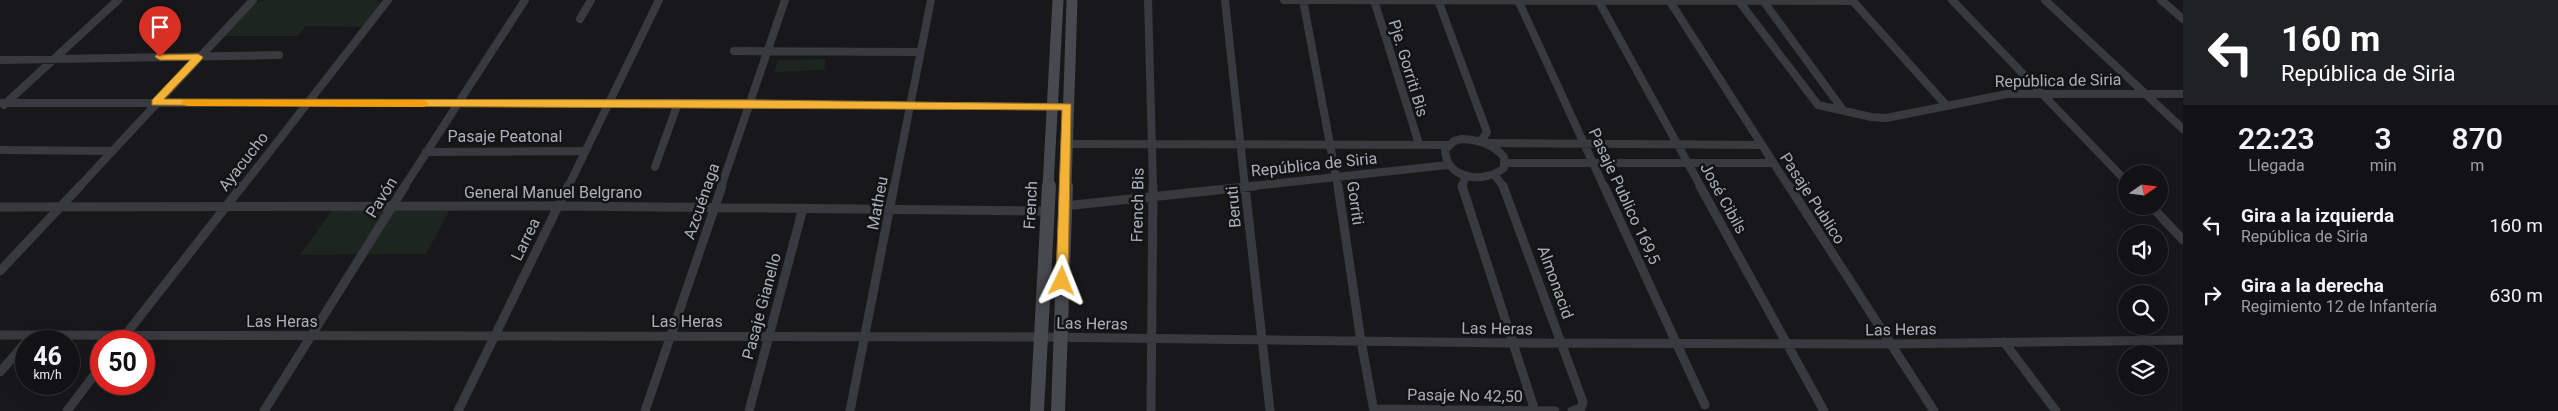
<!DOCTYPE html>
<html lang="es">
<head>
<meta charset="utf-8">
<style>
  :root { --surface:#121214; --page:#1b1b1d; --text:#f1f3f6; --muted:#9c9ea0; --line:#313234 }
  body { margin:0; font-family:Roboto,sans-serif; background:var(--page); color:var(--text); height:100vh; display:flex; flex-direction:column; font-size:19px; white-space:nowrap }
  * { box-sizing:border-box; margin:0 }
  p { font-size:16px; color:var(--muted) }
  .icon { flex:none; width:28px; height:28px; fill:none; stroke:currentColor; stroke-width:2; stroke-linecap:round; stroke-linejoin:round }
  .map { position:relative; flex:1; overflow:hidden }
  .panel { display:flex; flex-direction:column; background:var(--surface); width:375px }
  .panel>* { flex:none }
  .hud { background:#202124; color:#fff; overflow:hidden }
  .needle { width:32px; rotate:76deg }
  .buttons { position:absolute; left:2118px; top:165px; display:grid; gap:10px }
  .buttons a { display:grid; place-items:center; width:50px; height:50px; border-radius:50%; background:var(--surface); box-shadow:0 5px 20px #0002,0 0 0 1px var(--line); font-size:25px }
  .speed { position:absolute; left:15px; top:330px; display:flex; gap:10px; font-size:25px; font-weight:700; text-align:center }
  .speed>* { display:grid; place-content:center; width:65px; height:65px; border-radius:50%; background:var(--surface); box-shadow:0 5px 20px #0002,0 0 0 1px var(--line); line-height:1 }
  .speed small { font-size:12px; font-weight:400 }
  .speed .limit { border:8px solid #d22; background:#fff; color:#111 }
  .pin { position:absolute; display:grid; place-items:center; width:42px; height:42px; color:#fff; margin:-51px -21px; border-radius:50% 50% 50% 0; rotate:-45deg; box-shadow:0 0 5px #0007 }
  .pin .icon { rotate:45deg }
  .me { position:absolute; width:55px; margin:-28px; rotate:2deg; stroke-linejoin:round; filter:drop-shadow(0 0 4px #0008) }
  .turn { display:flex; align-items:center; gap:18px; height:105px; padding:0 15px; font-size:22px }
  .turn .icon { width:65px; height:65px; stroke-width:2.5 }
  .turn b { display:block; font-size:35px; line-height:42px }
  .eta { display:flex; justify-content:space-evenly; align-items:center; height:85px; text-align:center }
  .eta b { font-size:30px; font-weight:600; line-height:35px }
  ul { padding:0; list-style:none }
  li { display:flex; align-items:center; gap:15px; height:70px; padding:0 15px }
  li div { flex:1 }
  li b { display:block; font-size:19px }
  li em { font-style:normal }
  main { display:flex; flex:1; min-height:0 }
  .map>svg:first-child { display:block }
  .green { fill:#1d251f }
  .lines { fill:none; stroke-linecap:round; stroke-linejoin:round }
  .street-far1 { stroke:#393a3f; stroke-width:8 }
  .street { stroke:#393a3f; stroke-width:9 }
  .secondary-far1 { stroke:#47494f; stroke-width:11 }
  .secondary { stroke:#47494f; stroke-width:14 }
  .route { fill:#f4b336; stroke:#9f7423 }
  .slow { fill:#f59e0b }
  .labels { text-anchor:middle; stroke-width:5; stroke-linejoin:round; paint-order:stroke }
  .street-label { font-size:16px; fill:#aaafba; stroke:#131315 }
</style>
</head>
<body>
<main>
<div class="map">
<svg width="2183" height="411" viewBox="0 0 2183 411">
  <rect width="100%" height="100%" fill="#18181a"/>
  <!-- green -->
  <path class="green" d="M265,0H376L380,3L362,27L306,26L297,36H224L255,3Z
    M826,59L824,70L774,72L778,60Z
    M335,206H452L426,254L300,255Z"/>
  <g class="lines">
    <!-- street-far1 -->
    <path class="street-far1" d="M1148,0L1153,187
      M1225,0L1245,187
      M1284,0L1853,1
      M1303,0L1338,187
      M1374,0L1419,144
      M1438,0L1487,132L1481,141
      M1518,0L1604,187
      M1598,0L1701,187
      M1669,0L1789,187
      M1738,0L1818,105L1871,117L1886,118L2007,94H2183
      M1852,0L1946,105
      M1952,0L2126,181
      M2045,0L2183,129
      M2161,0L2183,19
      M1764,2L1843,110
      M580,19L591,0
      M734,51L920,52
      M0,60L279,55
      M0,103H751L1068,107
      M4,105L118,0
      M1462,139C1479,140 1493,144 1504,157V168C1484,184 1447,180 1445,150L1454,141Z
      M1488,143L1761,145
      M1066,144L1447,145
      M0,150L111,151
      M426,152L585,151
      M1505,163H1773
      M655,167L678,103
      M1495,176L1504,187
      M79,187L253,0
      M242,187L388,0
      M404,187L525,0
      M568,187L659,0
      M721,187L785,0
      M894,187L931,0
      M1243,187L1448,165
      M1462,187L1466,175"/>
    <!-- street -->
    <path class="street" d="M1245,186L1270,411
      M1338,186L1361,341L1374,411
      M1462,186L1535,411
      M1503,186L1583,402L1581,408L1572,411
      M1604,186L1705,405
      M1700,186L1824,411
      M1789,186L1934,411
      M1064,206L1255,186
      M2151,206L2183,240
      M0,207L558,206L1047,211
      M0,271L80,186
      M0,335L1041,337L1511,343L1891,344L2183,340
      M123,338L242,186
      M2004,342L2056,411
      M0,372L26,342
      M1374,409L1555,411
      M67,411L101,366
      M264,411L405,186
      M458,411L568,186
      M645,411L722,186
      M749,411L803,208
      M850,411L894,186
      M1151,411L1153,186"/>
    <!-- secondary-far1 -->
    <path class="secondary-far1" d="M1048,187L1058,0
      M1066,187L1072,0"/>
    <!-- secondary -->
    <path class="secondary" d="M1037,411L1049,186
      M1058,411L1066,186"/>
  </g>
  <!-- route -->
  <path class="route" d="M198,54L203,57L202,59L164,99L751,100L1071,104L1068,281L1062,286L1056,281L1062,110L152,105V100L190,60H160L155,57L156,55Z"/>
  <!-- slow -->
  <path class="slow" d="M183,100H424L429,104L424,107L187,106L181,103Z"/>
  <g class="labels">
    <!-- street labels -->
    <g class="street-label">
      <text transform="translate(1409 68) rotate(73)" y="6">Pje. Gorriti Bis</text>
      <text transform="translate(2058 80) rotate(-1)" y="6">República de Siria</text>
      <text x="505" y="142">Pasaje Peatonal</text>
      <text transform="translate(243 161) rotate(-52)" y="6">Ayacucho</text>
      <text transform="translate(1314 164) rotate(-6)" y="6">República de Siria</text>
      <text x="553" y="198">General Manuel Belgrano</text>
      <text transform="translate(1625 196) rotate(65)" y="6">Pasaje Publico 169,5</text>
      <text transform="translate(381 197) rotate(-58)" y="6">Pavón</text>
      <text transform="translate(1724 198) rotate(61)" y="6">José Cibils</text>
      <text transform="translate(1813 198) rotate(57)" y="6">Pasaje Publico</text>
      <text transform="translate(701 201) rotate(-71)" y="6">Azcuénaga</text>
      <text transform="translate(877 203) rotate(-79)" y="6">Matheu</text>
      <text transform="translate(1356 203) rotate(82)" y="6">Gorriti</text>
      <text transform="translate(1030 205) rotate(-87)" y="6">French</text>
      <text transform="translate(1137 205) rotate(-89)" y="6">French Bis</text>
      <text transform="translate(1233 207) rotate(-95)" y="6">Beruti</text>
      <text transform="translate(525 239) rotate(-64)" y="6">Larrea</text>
      <text transform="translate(1556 282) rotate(70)" y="6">Almonacid</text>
      <text transform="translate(761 306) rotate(-75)" y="6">Pasaje Gianello</text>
      <text x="282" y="327">Las Heras</text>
      <text x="687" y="327">Las Heras</text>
      <text transform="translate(1092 323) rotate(1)" y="6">Las Heras</text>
      <text transform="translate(1497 328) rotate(1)" y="6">Las Heras</text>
      <text transform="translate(1901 329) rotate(-1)" y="6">Las Heras</text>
      <text transform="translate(1465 395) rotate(1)" y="6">Pasaje No 42,50</text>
    </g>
  </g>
</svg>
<div class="buttons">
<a><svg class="needle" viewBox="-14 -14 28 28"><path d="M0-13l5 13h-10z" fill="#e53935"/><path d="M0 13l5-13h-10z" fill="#9c9ea0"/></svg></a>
<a><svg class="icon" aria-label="sound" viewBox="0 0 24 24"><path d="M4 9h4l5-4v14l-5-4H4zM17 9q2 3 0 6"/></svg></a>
<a><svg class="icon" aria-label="search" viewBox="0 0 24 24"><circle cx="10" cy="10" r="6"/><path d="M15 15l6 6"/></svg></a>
<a><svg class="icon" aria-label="layers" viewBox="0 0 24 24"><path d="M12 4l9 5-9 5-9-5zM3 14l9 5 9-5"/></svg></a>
</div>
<div class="speed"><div>46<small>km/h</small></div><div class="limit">50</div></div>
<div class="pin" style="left:160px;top:57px;background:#d93025"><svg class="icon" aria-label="arrive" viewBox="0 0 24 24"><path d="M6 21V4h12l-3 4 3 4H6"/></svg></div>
<svg class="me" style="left:1062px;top:281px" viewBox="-20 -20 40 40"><path d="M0-17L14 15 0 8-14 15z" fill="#f4b336" stroke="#fff" stroke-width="4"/></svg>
</div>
<section class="panel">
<div class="hud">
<div class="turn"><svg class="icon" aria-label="left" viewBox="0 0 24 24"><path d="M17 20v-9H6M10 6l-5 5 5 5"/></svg><div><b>160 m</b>República de Siria</div></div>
</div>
<div class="eta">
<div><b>22:23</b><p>Llegada</p></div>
<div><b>3</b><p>min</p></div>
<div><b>870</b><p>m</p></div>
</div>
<ul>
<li><svg class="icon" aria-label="left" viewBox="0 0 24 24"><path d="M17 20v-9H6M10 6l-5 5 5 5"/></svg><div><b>Gira a la izquierda</b><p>República de Siria</p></div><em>160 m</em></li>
<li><svg class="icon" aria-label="right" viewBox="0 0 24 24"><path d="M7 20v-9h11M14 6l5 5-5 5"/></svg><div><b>Gira a la derecha</b><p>Regimiento 12 de Infantería</p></div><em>630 m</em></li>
</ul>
</section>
</main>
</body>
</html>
